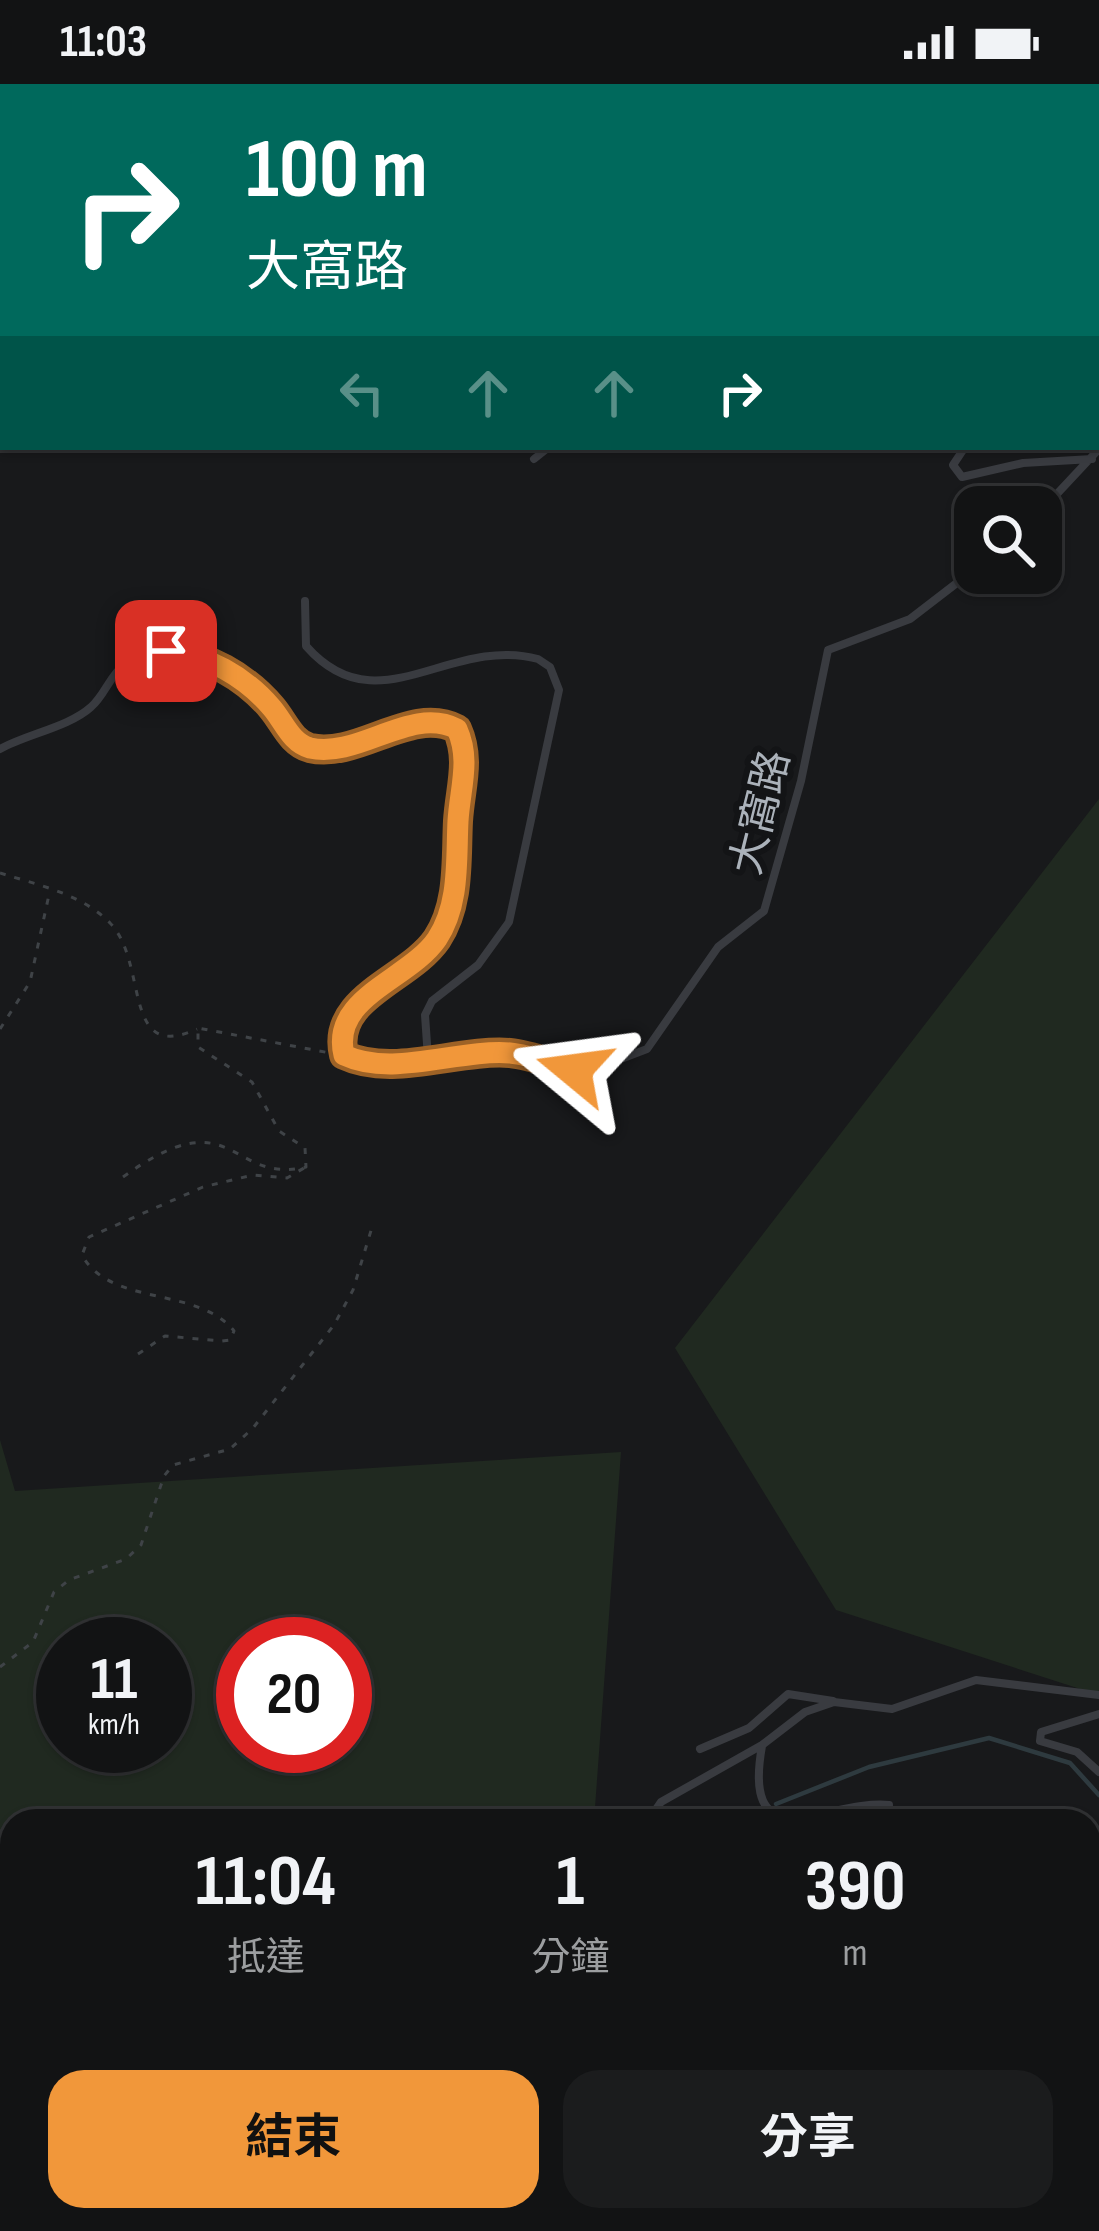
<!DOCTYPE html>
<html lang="zh-TW">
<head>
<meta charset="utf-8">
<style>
  :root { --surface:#121314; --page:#1b1c1d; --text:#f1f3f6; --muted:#9c9ea0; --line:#313234; --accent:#f1973a }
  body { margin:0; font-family:"Sofia Sans Condensed","Noto Sans TC",sans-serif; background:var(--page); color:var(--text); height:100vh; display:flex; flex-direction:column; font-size:45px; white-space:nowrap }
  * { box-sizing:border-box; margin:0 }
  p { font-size:39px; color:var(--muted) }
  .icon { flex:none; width:66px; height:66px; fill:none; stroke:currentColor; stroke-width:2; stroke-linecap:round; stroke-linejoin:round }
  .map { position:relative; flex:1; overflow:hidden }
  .drawer { position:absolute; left:0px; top:1725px; width:1101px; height:423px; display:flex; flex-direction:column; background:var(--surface); border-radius:36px 36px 0 0; box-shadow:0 3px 9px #0004,0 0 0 3px var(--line) }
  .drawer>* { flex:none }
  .hud { position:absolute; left:0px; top:0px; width:1101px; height:366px; box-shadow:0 3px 9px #0004,0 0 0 3px var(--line); background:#00695c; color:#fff; overflow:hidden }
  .fabs { position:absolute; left:954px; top:402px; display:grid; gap:24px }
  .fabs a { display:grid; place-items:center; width:108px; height:108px; border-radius:24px; background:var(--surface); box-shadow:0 3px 9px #0004,0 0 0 3px var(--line); font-size:60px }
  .speed { position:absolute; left:36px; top:1533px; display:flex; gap:24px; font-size:60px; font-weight:700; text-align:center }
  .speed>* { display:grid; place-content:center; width:156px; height:156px; border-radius:50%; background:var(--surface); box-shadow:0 3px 9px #0004,0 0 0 3px var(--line); line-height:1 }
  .speed small { font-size:30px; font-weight:400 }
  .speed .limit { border:18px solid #d22; background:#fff; color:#111 }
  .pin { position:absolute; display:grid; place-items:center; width:102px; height:102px; color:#fff; margin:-51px; border-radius:24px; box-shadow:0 6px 18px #0006 }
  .me { position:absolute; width:132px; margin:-66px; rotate:286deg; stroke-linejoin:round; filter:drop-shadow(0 0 9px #0008) }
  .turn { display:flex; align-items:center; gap:42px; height:252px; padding:0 48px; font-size:54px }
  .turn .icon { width:156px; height:156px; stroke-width:2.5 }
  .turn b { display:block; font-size:84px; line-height:102px }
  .lanes { display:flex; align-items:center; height:114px; padding:0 48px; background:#0003; justify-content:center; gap:60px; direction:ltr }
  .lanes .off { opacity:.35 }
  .eta { display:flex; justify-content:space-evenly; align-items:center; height:204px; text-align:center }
  .eta b { font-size:72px; font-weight:700; line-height:84px }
  .cta { display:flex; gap:24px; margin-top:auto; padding:24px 48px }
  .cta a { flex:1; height:138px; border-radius:36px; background:var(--accent); color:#111; font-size:48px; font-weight:700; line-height:138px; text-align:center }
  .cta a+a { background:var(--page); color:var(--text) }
  .status { display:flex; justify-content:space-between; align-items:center; height:84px; padding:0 60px; background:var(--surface); direction:ltr }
  .status svg { height:33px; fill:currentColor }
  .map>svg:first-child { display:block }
  .green { fill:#202920; fill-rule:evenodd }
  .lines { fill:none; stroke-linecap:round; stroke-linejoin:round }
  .stream { stroke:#2e3a3f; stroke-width:4.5 }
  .path { stroke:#3f4347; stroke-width:3; stroke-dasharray:6 9; stroke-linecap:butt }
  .service { stroke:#393b40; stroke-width:8 }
  .route-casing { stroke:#9d6226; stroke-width:30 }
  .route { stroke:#f1973a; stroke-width:21 }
  .labels { text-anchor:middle; stroke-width:12; stroke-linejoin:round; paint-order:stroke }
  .street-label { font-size:42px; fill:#abb2ba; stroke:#131416 }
</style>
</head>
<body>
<div class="status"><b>11:03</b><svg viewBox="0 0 49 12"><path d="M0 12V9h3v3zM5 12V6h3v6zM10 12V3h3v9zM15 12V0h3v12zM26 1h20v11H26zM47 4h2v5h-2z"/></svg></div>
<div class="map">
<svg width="1099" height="2147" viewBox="0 0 1099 2147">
  <rect width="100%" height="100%" fill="#18191b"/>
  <!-- green -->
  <path class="green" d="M0,0H539L3,3L0,313Z
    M1099,715V1611L836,1526L675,1264Z
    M0,1356L15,1407L621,1368L594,1737H12V2132L0,2135ZM165,1560V1662H63V1560ZM243,1560H345V1662H243Z"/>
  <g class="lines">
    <!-- stream -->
    <path class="stream" d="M776,1720L869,1683L989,1654L1070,1679L1099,1711
      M659,1735L664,1737
      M632,1737L639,1733
      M740,1737L756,1730
      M0,1933L12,1926
      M1089,2099L1099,2101"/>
    <!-- path -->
    <path class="path" d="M0,789C38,801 82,810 110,839C149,879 121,980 197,945
      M0,945L30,898L50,806
      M123,1093C235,1012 228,1101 306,1083L305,1064L279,1047L252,998L198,963V944L330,969
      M138,1270L165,1252L222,1257L230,1256L234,1247C198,1202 110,1223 82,1171L89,1153L203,1103L253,1091L287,1094L304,1084
      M0,1583L33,1558L54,1508L69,1496L126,1475L141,1461L164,1392L173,1381L230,1365L253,1344L334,1241L353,1206L373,1140"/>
    <!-- service -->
    <path class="service" d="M521,3L522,0
      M1026,3L1027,0
      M965,363L953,381L962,393L1023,379L1092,375
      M534,375L549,363
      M1041,427L1099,365
      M305,517L306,562C378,644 448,551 538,575L550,583L559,606L509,838L478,881L432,917L425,931L428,974
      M0,665C27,650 69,643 91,623C105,611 110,591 125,580C170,545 230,585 265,616C282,631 290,663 315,664C361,666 415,623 457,645C471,676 460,704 458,737C456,776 460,820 437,855C409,896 329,913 344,971L386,980L451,970L515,969L592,986L647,965L718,863L764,827L801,697L828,566L910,535L975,485
      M1099,1630L1041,1648L1040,1657L1077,1668L1099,1688
      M762,1662C741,1779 828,1715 889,1721
      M700,1665L749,1644L788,1610L833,1617
      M648,1737L661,1718L762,1661L805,1628L834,1618L892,1625L976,1596L1099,1611
      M903,2136L911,2147"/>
  </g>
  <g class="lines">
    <defs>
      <path id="route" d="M166,567C206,570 246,593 272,624C284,638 291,659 310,664C359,675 411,621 457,645C471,676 460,704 458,737C456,776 460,820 437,855C409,896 330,913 344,971C393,994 457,965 510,969C532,971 553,981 574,986"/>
    </defs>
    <!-- route casing -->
    <use href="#route" class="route-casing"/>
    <!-- route -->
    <use href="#route" class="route"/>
  </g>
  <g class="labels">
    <!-- street labels -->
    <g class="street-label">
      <text transform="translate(759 728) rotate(-76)" y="15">大窩路</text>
    </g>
  </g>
</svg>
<div class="fabs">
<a><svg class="icon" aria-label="search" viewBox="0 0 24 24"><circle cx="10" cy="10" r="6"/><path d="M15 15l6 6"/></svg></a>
</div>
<div class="speed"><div>11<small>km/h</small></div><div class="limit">20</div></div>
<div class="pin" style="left:166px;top:567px;background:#d93025"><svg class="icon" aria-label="arrive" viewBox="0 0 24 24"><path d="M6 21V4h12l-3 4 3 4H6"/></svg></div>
<svg class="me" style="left:574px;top:986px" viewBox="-20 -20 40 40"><path d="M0-17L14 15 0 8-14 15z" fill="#f1973a" stroke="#fff" stroke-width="4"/></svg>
<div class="hud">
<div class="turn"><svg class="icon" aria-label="right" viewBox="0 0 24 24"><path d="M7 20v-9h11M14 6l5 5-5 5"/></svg><div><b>100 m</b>大窩路</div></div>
<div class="lanes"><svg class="icon off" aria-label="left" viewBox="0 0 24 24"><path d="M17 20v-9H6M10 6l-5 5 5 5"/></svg><svg class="icon off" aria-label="ahead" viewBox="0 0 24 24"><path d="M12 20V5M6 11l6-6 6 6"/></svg><svg class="icon off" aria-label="ahead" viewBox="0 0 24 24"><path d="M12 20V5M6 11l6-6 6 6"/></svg><svg class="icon" aria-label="right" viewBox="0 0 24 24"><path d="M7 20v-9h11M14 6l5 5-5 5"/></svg></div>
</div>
<section class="drawer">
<div class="eta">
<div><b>11:04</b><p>抵達</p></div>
<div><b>1</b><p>分鐘</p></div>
<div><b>390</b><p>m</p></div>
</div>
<div class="cta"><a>結束</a><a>分享</a></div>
</section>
</div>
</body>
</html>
